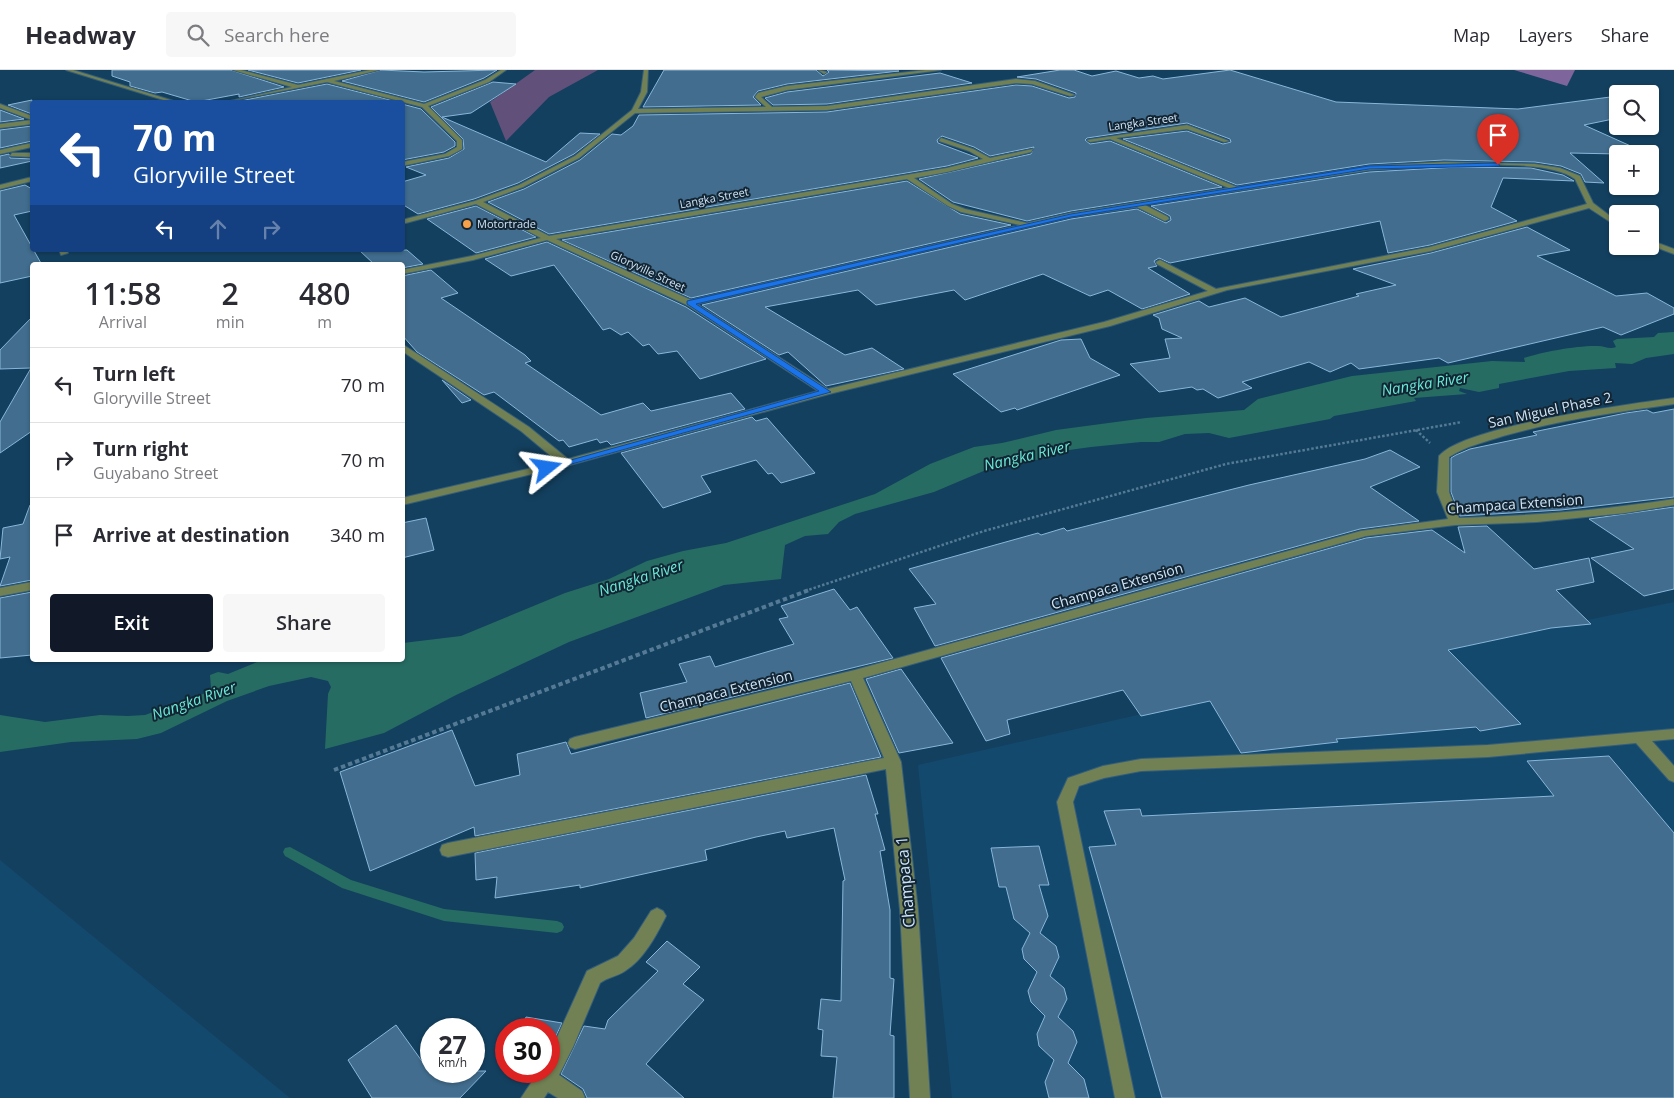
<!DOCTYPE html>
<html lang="en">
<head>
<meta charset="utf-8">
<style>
  :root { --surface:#fff; --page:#f7f7f7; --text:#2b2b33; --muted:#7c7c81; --line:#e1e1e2; --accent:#111827 }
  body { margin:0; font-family:"Open Sans",sans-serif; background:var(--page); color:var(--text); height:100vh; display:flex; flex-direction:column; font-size:19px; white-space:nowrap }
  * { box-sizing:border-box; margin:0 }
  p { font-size:16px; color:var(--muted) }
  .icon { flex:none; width:28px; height:28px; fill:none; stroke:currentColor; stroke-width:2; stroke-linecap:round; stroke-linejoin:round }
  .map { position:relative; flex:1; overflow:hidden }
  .drawer { position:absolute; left:30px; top:192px; width:375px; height:400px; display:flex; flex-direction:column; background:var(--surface); border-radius:5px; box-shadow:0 1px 4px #0004 }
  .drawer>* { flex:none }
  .banner { position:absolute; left:30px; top:30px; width:375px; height:152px; border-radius:5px; box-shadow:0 1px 4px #0004; background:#1a4fa0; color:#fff; overflow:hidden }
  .fabs { position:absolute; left:1609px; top:15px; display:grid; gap:10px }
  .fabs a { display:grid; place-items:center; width:50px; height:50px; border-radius:5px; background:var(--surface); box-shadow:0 1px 4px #0004; font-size:25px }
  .speed { position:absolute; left:420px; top:948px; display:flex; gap:10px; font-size:25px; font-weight:700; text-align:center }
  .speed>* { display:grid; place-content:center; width:65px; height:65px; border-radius:50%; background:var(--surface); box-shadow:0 1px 4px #0004; line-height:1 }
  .speed small { font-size:12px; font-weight:400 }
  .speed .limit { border:8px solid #d22; background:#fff; color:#111 }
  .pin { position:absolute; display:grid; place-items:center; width:42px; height:42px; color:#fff; margin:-51px -21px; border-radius:50% 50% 50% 0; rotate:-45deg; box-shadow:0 0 5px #0007 }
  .pin .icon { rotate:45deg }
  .me { position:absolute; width:55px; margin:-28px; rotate:75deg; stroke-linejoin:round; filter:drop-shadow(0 0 4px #0008) }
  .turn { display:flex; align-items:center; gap:18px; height:105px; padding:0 20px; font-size:22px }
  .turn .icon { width:65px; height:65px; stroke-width:2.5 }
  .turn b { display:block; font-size:35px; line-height:42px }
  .lanes { display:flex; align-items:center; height:48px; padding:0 20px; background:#0003; justify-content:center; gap:25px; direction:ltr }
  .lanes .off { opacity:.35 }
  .eta { display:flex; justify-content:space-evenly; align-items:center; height:85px; text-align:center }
  .eta b { font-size:30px; font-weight:600; line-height:35px }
  .button { display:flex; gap:10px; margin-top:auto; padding:10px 20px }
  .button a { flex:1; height:58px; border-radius:5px; background:var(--accent); color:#fff; font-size:20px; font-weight:600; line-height:58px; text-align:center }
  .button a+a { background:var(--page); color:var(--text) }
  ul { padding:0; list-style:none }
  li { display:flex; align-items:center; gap:15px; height:75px; padding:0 20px; border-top:1px solid var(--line) }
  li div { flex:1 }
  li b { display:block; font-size:19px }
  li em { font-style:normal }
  header { display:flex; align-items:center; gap:30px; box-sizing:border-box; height:70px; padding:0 25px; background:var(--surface); border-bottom:1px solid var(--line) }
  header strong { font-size:24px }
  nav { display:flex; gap:28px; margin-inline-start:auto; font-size:18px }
  .search { width:350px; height:45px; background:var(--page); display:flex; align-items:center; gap:12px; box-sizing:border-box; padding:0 18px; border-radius:5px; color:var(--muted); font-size:19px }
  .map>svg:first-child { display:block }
  .built { fill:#14496e }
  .green { fill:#615079 }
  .forest { fill:#7e669d }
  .water { fill:#266c63 }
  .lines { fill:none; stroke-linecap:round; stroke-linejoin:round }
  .stream { fill:#266c63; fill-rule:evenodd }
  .building { fill:#426d8e; stroke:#88b6da }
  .minor-casing { stroke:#355e7b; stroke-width:2 }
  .path-far1 { stroke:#557a95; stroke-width:2.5; stroke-dasharray:2.5 2; stroke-linecap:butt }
  .path { stroke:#557a95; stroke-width:4; stroke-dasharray:4.5 3; stroke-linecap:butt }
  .minor { fill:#728154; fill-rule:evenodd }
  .route { fill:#1a73e8; stroke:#114b97 }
  .poi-dot { fill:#f7a149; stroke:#132533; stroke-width:2 }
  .labels { text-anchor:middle; stroke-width:4; stroke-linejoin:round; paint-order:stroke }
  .far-street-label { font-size:11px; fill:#cee5f8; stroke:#132533 }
  .far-poi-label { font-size:11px; fill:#cee5f8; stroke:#132533; text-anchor:start }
  .street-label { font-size:14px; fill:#cee5f8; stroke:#132533 }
  .water-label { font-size:15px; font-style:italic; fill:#68ead8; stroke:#132533 }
  .near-street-label { font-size:16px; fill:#cee5f8; stroke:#132533 }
</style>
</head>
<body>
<header>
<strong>Headway</strong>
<div class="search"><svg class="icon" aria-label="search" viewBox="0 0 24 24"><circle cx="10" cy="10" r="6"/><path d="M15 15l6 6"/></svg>Search here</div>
<nav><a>Map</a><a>Layers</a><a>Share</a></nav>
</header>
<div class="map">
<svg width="1674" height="1028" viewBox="0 0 1674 1028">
  <rect width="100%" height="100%" fill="#13405f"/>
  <!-- built -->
  <path class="built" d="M1674,532V1028H952L918,695L1203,630Z
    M0,790L290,1028H0Z"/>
  <!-- green -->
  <path class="green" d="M535,0H598L549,27L506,71L490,32Z"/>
  <!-- forest -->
  <path class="forest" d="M1514,0H1575L1567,16Z"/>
  <!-- water -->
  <path class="water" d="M1674,262V284L1646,288L1632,294L1615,293L1616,298L1569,301L1499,314V318L1479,322L1460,318L1459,321L1467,324L1414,328L1416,331L1334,346L1330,349L1229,368L1209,363L1185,364L1159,372H1141L1091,377L1069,380L1036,390H1016L993,397L934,422L855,444L839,452L828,464L805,466L785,475L781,509L724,515L569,572L456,625L384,663L325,679L328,624L331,617L328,611L311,607L269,616L227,631L161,663L137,669L71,672L0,682V645L45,652L100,645L128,646L145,645L203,624L211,618L210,605L218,602L228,604L262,590H402L403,573L461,566L565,523L609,509L647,491L683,481L726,473L875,424L930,394L974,377L1002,373L1056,360L1146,348L1244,340L1258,329L1352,306L1492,291L1525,292L1524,288C1541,282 1580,275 1598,276C1604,276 1610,280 1616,277L1613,271L1617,269L1654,267L1658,263Z"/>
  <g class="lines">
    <!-- stream -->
    <path class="stream" d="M290,777L351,810L444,839L557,851L562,853L564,857L562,861L557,863L444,851L342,818L285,786L283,782L285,778Z"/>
  </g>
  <!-- building -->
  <path class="building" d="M112,0H231L284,17L239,27V24L196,32L162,22L155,23L130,16V12L112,6Z
    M248,0H361L298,13Z
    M381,0L424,2L497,0L484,8L424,32L342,11Z
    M664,0H816L823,6L829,2L827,0L899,1L787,14L758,21L753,27L761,35L643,37Z
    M1060,0H1074L1092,6L1116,1L1139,8L1153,6L1163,9L1230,0L1336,32L1518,39L1618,26V48L1584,55L1644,82L1643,84H1618L1570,83L1604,113L1585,112L1581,104L1561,96L1535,92L1444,90L1369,94L1237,115L1123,69L1187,61L1223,74L1231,72L1230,69L1187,53L1087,68L1085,70L1090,74L1110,71L1222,117L1071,141L1027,151L953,132L919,109L1031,84L1034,77L990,86L974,77L942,66L937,70L938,73L978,88L947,96L549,164L488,132L524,119L580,90L612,64L621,65L633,56L639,45L827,42L1016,15L1032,16L1069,28L1075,27L1076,23L1036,9L1017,7Z
    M940,3L972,13L827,34L773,35L765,28L787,22Z
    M493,12L516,14L471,43L442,47L546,92L580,63L600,64L574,84L518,113L474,129L418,144L402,134V112L426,105L406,97L449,88L464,79L463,69L431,37Z
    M327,14L398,32H240V31Z
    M32,30V44L8,35Z
    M402,34L421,39L455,72V76L444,82L402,90Z
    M0,40L24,49L0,52Z
    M32,56V71L0,78V60Z
    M9,84L10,88L32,89V91L0,98V86Z
    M1458,97L1531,98L1563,105L1574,111L1503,108L1491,137L1517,151L1430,175L1388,183L1380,151L1170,193L1159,188L1154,191L1157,196L1148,198L1190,224L1142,239L1108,220L1090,226L1043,204L965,230L954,220L876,235L858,220L765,237L845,285L872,278L904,299L826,316L788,282L779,285L702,235L1071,149L1137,139L1166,153L1171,150L1170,146L1151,136L1369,102Z
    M907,111L960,144L1011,155L691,228L562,170Z
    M25,115L32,119V141L14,145L42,195H32V206L0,213V121Z
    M476,136L536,167L476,183L427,149Z
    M1527,157L1570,180L1537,186L1616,226L1647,223L1674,238V244L1621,265L1603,257L1448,293L1439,288L1359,299L1351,293L1330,302L1309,292L1242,312L1252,318L1218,328L1203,319L1197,320L1192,317L1159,322L1130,294L1170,288L1165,269L1182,268L1162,259L1159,248L1153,245L1199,231L1209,237L1245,228L1281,247L1359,226L1356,224L1396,215L1353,199L1431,183Z
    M547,172L686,237L766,289L700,309L677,281L658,284L649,274L643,276L628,262L621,265L610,258L603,260L554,195L511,206L485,189Z
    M359,180H407L423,194L402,198V195H375Z
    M431,200L458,223L441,228L525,285L531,291L525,293L601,345L643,333L651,341L731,323L745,339L611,375L607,371L600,373L597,369L569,377L563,370L559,371L494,322L484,325L417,282L402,265V206Z
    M32,247V361L0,383V352L31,298L0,299V280Z
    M1081,269L1090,288L1120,305L1017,340L1015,338L1001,342L953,304L1061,270Z
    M442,310L471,330L462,333Z
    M1674,339V427L1561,440L1460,446L1451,422V388L1456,385L1470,379L1537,365L1533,362L1626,343L1647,340L1653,343Z
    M752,347L756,351L767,348L815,403L781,413L772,403L768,404L756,390L701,406L711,422L663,438L621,383Z
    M1390,380L1420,397L1370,417L1419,451L1360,459L935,576L914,538L936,534L909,499L1038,463L1041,465L1064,458L1067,461L1249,415L1365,389Z
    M30,435L32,436V510L0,516L10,487L0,489L3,458L23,454Z
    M1674,437V519L1644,526L1591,488L1634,479L1589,449Z
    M426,448L434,480L402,488V453Z
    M1487,456L1534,499L1589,488L1594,512L1556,520L1591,554L1551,558L1448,580L1521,654L1480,661L1476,657L1336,669L1338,672L1241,683L1210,631L1141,646L1123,620L1007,650L1010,664L986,671L941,588L1366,468L1432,460L1465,483L1458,457Z
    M834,519L850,540L857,537L893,588L646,648L640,623L687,612L679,594L710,586L715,597L794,574L779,549L788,547L781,536Z
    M32,522V585L0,588V528Z
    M901,599L953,673L899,683L866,609Z
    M850,613L881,687L475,766L474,757L370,801L340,702L452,660L475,716L520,705L517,684L566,672L571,684Z
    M1609,686L1674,763V1028H1162L1089,777L1116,775L1104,741L1140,739L1142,746L1554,726L1527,691Z
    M866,705L878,744H875L885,780L880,781L890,840V908L894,909L890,965L894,966V1028H833L837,987L821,986L823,960L818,959L821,929L841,931L843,811L845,810L834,758L787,768L785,761L756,767L705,780L707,790L580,818V815L495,828L497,807L476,810L475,783Z
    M1039,776L1049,815H1039L1048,846L1040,863L1056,876L1059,887L1050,906L1064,918L1067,929L1058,947L1073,961L1077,972L1068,993L1084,1009L1089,1028H1049L1045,1012L1054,990L1039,976L1037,964L1045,946L1031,932L1028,921L1037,902L1024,889L1022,879L1030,863L1014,849L1006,817H999L991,778Z
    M667,871L700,897L683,914L704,930L646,994L684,1028H587L583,1019L561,1004L584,956L605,959L608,950L658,901L646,892Z
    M526,947L562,953L549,981V959H521Z
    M396,955L429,1001H486L460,1028H372L348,990Z"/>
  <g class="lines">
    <defs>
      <path id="minor" d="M66,0H73L177,32H170Z
        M233,0H241L298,15L370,0H379L334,11L424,34L485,10L501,0H506L489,12L428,36L462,70V79L449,86L402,96V92L445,84L457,77V71L422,37L327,12L226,32L292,17Z
        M644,0H648L647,22L638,39L766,37L755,27L758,23L787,16L926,0H941L787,20L761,27L772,37L827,36L1016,9L1035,11L1075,25L1070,26L1032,14L1016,13L827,40L635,43L579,88L523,117L483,132L549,166L947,98L983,89L969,81L939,71L941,68L973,79L990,88L1033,79L1031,82L947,102L914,108L952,134L965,139L1027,153L1071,143L1229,118L1110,69L1090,72L1087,70L1187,55L1229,71L1224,72L1187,59L1116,68L1237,117L1369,96L1444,92L1535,94L1560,98L1580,106L1593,133L1618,152V157L1589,138L1431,181L1227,220L1110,256L829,324L570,395L402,435V428L558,392L521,361L402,281V274L529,357L568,389L818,321L687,235L547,170L473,190L402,204V200L472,186L541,168L476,134L402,154V150L475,131L519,115L575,86L632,40L641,22ZM1444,96C1475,95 1551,90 1575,109L1587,134L1430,177L1216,219L1160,190L1156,192L1157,194L1208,221L1104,252L828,319L697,234L1071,147L1137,137L1165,151L1169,149L1168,147L1145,135L1369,100ZM907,109L948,136L961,142L1020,155L691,230L556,169Z
        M818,0L827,2L824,4Z
        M0,34L32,46V50L0,38Z
        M32,50V54L0,58V54Z
        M32,73V77L0,84V80Z
        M12,83H32V87L10,86Z
        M32,107V111L0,119V115Z
        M1650,170L1674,179V184L1650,175Z
        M59,180H67L68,183L61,185Z
        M1674,328V334C1617,342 1559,350 1503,366C1485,372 1466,376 1449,387V422L1459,448C1532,446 1603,440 1674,429V435L1625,443L1537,452L1455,455L1366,466L863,608L901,692L918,840L930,1028H910L900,840L886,699L448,787L442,785L440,780L442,775L448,773L884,688L851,611L575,679L570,677L568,673L570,669L575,667L855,600L1361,461L1448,449L1437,422L1439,386C1464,356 1630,334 1674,328Z
        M32,512V520L0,526V518Z
        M1674,659V669L1652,671L1674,696V712L1669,710L1636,673L1488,687L1141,701L1104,708L1079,716L1073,732L1135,1028H1115L1057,732L1068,708L1103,696L1141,689L1488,675Z
        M657,838L663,841L666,846C656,866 644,889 625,901C618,906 608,907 600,913L573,977L559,1005L582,1021L585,1028H558L548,1022L544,1028H521L539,1001H549V985L587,901L618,886L634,868L651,841Z"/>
    </defs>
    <!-- minor casing -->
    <use href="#minor" class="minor-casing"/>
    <!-- path-far1 -->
    <path class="path-far1" d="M1416,360L1430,373
      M805,521L984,461L1226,394L1462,352"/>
    <!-- path -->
    <path class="path" d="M334,700L809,520"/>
    <!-- minor -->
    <use href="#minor" class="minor"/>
  </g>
  <!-- route -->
  <path class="route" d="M1498,93L1500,96L1369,99L1071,147L696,234L831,322L550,400L542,398L819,321L687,234V231L1071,144L1369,96Z"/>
  <!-- markers -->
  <circle class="poi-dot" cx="467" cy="154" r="5"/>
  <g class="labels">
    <!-- far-street labels -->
    <g class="far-street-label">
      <text transform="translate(1143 52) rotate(-8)" y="4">Langka Street</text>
      <text transform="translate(714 128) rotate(-11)" y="4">Langka Street</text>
      <text transform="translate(648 201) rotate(25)" y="4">Gloryville Street</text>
    </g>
    <!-- far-poi labels -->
    <g class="far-poi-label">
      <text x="477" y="158">Motortrade</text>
    </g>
    <!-- street labels -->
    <g class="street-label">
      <text transform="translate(1550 340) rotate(-12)" y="5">San Miguel Phase 2</text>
      <text transform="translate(1515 434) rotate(-4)" y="5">Champaca Extension</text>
      <text transform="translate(1117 516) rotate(-16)" y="5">Champaca Extension</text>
      <text transform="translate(726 621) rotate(-14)" y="5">Champaca Extension</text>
    </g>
    <!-- water labels -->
    <g class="water-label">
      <text transform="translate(1425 314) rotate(-9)" y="5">Nangka River</text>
      <text transform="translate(1027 386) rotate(-13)" y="5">Nangka River</text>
      <text transform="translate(641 508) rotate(-18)" y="5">Nangka River</text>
      <text transform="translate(194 631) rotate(-19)" y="5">Nangka River</text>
    </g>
    <!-- near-street labels -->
    <g class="near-street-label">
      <text transform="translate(905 812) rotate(-95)" y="6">Champaca 1</text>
    </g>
  </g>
</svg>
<div class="fabs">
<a><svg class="icon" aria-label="search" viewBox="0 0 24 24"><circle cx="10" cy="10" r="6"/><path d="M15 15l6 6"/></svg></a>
<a>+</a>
<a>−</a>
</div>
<div class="speed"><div>27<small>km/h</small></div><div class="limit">30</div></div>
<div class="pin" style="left:1498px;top:95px;background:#d93025"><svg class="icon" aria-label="arrive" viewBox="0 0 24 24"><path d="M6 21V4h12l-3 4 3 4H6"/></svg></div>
<svg class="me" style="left:547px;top:398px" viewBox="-20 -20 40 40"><path d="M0-17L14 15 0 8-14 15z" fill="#1a73e8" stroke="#fff" stroke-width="4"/></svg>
<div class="banner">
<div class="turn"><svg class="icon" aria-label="left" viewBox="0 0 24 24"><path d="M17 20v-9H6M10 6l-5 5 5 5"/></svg><div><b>70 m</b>Gloryville Street</div></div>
<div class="lanes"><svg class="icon" aria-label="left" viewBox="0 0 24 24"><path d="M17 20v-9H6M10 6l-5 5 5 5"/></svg><svg class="icon off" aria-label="ahead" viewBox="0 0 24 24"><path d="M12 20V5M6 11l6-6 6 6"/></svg><svg class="icon off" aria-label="right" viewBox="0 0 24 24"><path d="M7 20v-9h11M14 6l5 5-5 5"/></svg></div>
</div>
<section class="drawer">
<div class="eta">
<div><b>11:58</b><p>Arrival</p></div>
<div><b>2</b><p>min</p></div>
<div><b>480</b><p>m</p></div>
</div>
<ul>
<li><svg class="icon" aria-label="left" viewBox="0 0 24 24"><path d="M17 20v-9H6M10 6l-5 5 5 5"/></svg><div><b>Turn left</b><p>Gloryville Street</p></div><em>70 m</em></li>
<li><svg class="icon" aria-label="right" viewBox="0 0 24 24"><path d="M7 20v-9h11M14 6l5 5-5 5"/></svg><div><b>Turn right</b><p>Guyabano Street</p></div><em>70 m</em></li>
<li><svg class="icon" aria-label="arrive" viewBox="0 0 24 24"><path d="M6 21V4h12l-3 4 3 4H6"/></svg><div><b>Arrive at destination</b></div><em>340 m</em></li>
</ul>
<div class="button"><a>Exit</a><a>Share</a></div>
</section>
</div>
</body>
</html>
